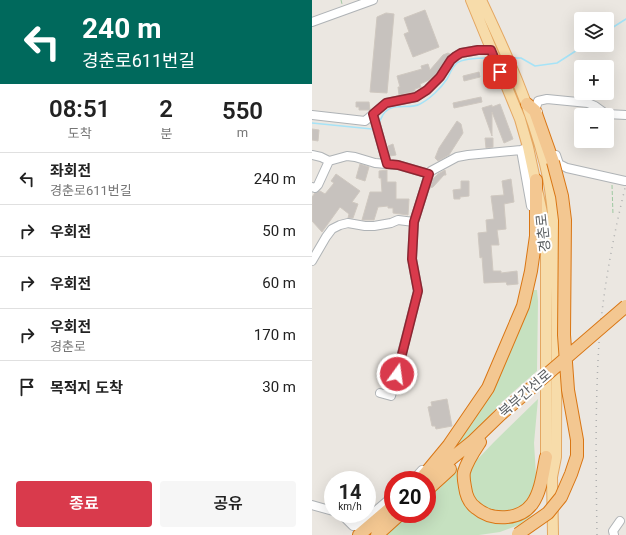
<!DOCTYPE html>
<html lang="ko">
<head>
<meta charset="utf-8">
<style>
  :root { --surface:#fff; --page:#f6f6f6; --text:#222; --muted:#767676; --line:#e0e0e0; --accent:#d93a4c }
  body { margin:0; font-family:Roboto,"Noto Sans KR",sans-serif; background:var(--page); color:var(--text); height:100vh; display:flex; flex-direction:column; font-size:15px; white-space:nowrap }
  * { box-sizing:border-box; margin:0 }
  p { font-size:13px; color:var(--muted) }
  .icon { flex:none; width:22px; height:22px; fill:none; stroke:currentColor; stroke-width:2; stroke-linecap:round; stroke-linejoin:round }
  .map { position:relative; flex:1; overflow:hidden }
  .side { display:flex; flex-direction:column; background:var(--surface); width:312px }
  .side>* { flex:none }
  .hud { background:#00695c; color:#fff; overflow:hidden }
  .fabs { position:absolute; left:262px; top:12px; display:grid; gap:8px }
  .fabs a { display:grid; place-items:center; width:40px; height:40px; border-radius:4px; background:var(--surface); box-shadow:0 4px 16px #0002; font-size:20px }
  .speed { position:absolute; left:12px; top:471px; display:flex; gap:8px; font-size:20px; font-weight:700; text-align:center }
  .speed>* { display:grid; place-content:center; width:52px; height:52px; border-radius:50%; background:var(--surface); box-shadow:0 4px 16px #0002; line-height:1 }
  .speed small { font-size:10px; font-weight:400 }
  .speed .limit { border:6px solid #d22; background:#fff; color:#111 }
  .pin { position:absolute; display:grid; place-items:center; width:34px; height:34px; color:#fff; margin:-17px; border-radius:8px; box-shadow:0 2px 6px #0006 }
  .me { position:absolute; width:44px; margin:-22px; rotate:14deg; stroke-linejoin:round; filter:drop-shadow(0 0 3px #0008) }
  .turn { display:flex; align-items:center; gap:14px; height:84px; padding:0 16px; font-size:18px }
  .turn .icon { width:52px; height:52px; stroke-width:2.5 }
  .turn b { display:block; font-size:28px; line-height:34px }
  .eta { display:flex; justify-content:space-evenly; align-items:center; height:68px; text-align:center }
  .eta b { font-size:24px; font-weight:600; line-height:28px }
  .action { display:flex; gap:8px; margin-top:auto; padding:8px 16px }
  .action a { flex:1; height:46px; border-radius:4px; background:var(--accent); color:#fff; font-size:16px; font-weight:600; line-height:46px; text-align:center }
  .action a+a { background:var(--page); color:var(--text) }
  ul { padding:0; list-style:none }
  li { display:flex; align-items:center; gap:12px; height:52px; padding:0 16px; border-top:1px solid var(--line) }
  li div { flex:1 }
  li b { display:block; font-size:15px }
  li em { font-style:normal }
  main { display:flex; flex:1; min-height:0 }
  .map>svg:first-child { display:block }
  .green { fill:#c6e1c0 }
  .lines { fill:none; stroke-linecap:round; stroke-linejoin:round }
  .stream { stroke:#a6e3f7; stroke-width:1.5 }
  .building { fill:#c7c2be; stroke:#cfc8c0 }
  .minor-casing { stroke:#afb3b6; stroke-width:10 }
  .major-casing { stroke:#e4a762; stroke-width:12 }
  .highway-casing { stroke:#d97614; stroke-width:14 }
  .path { stroke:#9ec9a1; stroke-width:1; stroke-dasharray:4 2; stroke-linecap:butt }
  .minor { stroke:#fff; stroke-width:8 }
  .major { stroke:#f7dcaa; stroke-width:10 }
  .highway { stroke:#f3c791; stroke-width:12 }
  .rail { stroke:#aeafaf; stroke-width:1.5; stroke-dasharray:1 5; stroke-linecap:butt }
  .highway-bridge-casing { stroke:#d97614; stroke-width:14; stroke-linecap:butt }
  .highway-bridge { stroke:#f3c791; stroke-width:12 }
  .route-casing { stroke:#8d2631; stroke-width:10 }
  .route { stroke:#d93a4c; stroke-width:7 }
  .labels { text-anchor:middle; stroke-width:4; stroke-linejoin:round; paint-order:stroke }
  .street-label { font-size:14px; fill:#5a5e61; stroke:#fff }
</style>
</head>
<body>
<main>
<section class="side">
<div class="hud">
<div class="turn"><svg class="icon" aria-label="left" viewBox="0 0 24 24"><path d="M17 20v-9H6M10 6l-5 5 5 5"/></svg><div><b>240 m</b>경춘로611번길</div></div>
</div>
<div class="eta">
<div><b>08:51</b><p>도착</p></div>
<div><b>2</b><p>분</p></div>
<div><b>550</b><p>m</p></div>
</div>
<ul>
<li><svg class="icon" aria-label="left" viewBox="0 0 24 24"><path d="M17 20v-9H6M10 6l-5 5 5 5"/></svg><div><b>좌회전</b><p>경춘로611번길</p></div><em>240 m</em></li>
<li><svg class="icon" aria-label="right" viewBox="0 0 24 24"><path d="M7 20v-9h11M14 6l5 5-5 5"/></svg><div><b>우회전</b></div><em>50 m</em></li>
<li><svg class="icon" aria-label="right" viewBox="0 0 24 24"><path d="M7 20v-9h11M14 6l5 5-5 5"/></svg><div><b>우회전</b></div><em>60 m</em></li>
<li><svg class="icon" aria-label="right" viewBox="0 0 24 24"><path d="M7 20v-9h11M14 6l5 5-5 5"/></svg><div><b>우회전</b><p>경춘로</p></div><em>170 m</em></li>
<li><svg class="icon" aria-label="arrive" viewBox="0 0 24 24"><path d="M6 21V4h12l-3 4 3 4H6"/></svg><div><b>목적지 도착</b></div><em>30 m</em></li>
</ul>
<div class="action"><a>종료</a><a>공유</a></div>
</section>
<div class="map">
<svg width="314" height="535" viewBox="0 0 314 535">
  <rect width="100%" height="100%" fill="#ebe7e1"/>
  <!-- green -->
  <path class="green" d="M221,290H225L226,301L225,371L191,401L162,433L139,452L161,422L180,389Z
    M226,399L222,443L224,475L223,491L211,511L176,514L159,497L156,474L160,465L182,442Z
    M147,466C144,494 151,498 170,517L223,505L219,516L207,525L188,532L167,535H73L98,514H115V499L128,488Z"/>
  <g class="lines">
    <!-- stream -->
    <path class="stream" d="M295,31L314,19
      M200,58H209L223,66L245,63L273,45
      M0,123L60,129L61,128
      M67,123C69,119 70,115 73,112C83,102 97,110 108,104C118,99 129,88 135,79C138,74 140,67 145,63C151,58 170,58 178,58"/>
  </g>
  <!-- building -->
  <path class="building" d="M113,10L127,47L101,57L92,34L97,32L92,18Z
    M74,13L82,14L75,93L58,92L65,17Z
    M136,53L138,54L124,74L117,80L108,84L109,87L103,89V91L87,95L86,87H88L85,76L110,69L109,66L116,64L118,70L131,55Z
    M167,72L168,77L152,81L151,76Z
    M169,97L170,102L142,108L141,103Z
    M44,102H57L58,110H47V107H44Z
    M188,104L201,139L192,143L180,112V136L170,108L180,105V107Z
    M145,121L149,124L151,133L137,155L126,161L123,158L127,148Z
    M0,129L7,130L6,141L0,140Z
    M173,138H181V147L174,148Z
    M81,144L84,155L78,156L76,146Z
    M48,164L57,167L53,181L44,178Z
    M75,170V182H84V199H97L96,215L81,213V208H76V206L66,207L62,220H50L58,192H70L69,178H67V171Z
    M133,170L134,175H132L121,187L118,188L121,179L126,174Z
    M24,174L48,191L40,202L46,204L41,218H36L37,214L28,207L10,232L0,221V197L3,193L8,191L13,194L22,183L19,181Z
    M199,179L202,202L192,204L194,229L185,230L187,245H179L181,271H189V273L205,271L206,284L195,285L194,282L172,283L170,257L168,258L166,233L175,232L174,220L182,219L179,196L192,195L190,181Z
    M149,181H157V196L148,197V199H142L141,190L149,189Z
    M135,399L140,426L124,429L123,426H120L116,407L120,406L119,402Z"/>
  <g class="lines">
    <defs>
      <path id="minor" d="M0,22L61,0
        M226,112L223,111L226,101L235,99L276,103L283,106L294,114L314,115
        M61,114L75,164
        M0,115L53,121L74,103L104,97L115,90L128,77L139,60L144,56L149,53L166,50H179
        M209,150L219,206
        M0,155L9,157L17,161
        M244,155L247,164L255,168L313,181
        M0,187L3,188L6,185L17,161L35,156L43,157L63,163L86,165L117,174L119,171L145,157L156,155L209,150L214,148
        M0,261L14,237L20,229L28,225L36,223L53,226H62L79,223L86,220L102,222
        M68,393L79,396L106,291L100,259L102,222L117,174
        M101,480L110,470
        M0,505L21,511
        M27,514L32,517L41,526H46L81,496
        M302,535L301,531L308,521"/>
      <path id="major" d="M159,0L208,119L216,147L232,222L234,255V457L236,463
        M169,0C194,53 219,107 233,164C243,204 243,246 244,287C245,344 244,400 244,457L240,477L241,535"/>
      <path id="highway" d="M215,104L223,111L241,162
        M168,442C162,451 155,461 152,472C151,477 152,482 153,487C154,495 157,503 164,508C179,521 207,521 220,504C229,492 231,472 234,457
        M120,474L160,442L189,414
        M108,480L137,445L176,388L211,306L219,271L224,236V180
        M115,490L138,469
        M47,535L81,506
        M65,535L88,514"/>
    </defs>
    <!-- minor casing -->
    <use href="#minor" class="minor-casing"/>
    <!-- major casing -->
    <use href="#major" class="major-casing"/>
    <!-- highway casing -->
    <use href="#highway" class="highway-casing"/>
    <!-- path -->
    <path class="path" d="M29,0L30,4
      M300,185L301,215"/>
    <!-- minor -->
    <use href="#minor" class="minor"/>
    <!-- major -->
    <use href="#major" class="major"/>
    <!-- highway -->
    <use href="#highway" class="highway"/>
    <!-- rail -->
    <path class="rail" d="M285,535C284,471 283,407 287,343C291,290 301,237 314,184"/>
    <defs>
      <path id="highway-bridge" d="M189,414L314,306
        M206,534L236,513L249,497L259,474L265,456V440L256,390L252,335L253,220L250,196L241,162"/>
    </defs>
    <!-- highway-bridge casing -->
    <use href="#highway-bridge" class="highway-bridge-casing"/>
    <!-- highway-bridge -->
    <use href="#highway-bridge" class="highway-bridge"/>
  </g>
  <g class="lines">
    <defs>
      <path id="route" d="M85,374L106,291L100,259L102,222L117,174L86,165L75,164L61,114L74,103L104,97L115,90L128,77L139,60L144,56L149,53L166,50H179L188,72"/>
    </defs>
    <!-- route casing -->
    <use href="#route" class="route-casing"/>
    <!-- route -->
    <use href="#route" class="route"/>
  </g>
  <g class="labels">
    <!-- street labels -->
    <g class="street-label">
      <text transform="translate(231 233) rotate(-96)" y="5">경춘로</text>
      <text transform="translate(213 393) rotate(-41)" y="5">북부간선로</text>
    </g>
  </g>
</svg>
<div class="fabs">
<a><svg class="icon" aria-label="layers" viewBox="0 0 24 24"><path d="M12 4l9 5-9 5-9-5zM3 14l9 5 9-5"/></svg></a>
<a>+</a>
<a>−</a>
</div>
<div class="speed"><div>14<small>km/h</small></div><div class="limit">20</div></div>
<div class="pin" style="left:188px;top:72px;background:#d93025"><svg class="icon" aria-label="arrive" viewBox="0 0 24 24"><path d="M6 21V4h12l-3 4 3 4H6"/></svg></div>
<svg class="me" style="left:85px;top:374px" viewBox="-20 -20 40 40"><circle r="17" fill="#d93a4c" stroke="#fff" stroke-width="3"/><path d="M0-11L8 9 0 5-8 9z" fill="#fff"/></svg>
</div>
</main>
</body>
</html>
